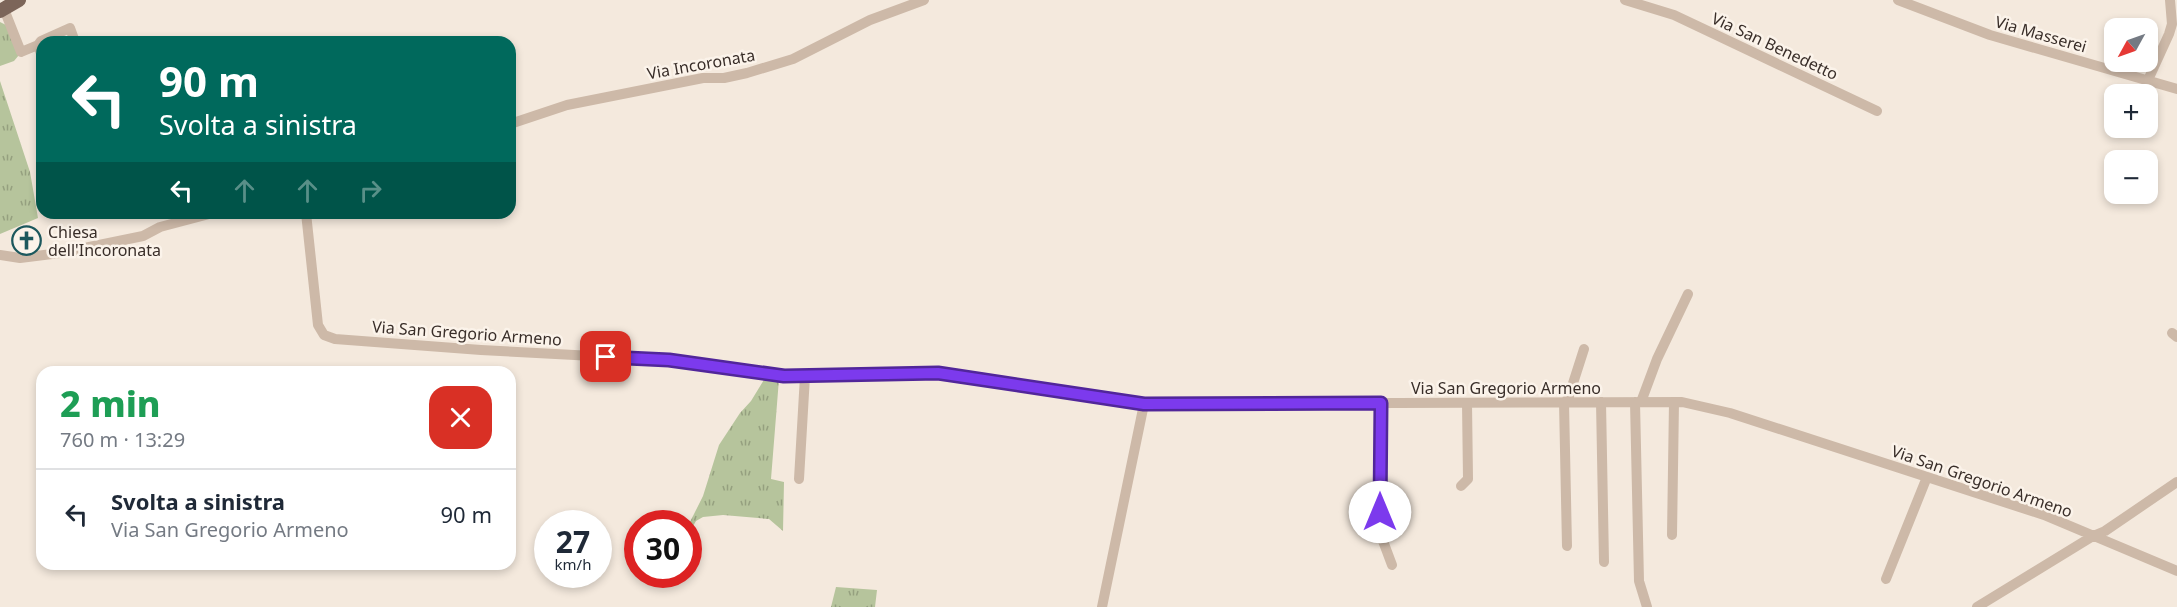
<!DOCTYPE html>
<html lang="it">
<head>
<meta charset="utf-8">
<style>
  :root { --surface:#fff; --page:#f2f2f3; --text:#1f2937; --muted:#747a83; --line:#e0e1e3 }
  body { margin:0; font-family:"Noto Sans",sans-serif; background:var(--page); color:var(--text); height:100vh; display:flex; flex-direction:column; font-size:22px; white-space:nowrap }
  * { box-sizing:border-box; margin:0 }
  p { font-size:20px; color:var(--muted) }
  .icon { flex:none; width:33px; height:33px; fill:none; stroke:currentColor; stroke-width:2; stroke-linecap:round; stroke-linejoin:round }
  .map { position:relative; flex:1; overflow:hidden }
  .panel { position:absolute; left:36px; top:366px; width:480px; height:204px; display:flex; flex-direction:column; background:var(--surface); border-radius:18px; box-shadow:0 3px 9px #0003 }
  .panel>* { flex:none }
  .banner { position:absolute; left:36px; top:36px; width:480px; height:183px; border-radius:18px; box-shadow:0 3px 9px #0003; background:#00695c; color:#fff; overflow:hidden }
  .needle { width:39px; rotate:230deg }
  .fabs { position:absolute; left:2104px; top:18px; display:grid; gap:12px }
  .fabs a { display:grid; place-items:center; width:54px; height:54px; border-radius:12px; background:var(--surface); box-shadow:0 3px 9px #0003; font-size:30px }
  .speed { position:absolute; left:534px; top:510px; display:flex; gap:12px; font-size:30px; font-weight:700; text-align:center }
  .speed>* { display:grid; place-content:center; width:78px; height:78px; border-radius:50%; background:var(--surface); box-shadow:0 3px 9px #0003; line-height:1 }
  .speed small { font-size:15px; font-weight:400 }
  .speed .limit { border:9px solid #d22; background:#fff; color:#111 }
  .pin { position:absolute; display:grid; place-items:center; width:51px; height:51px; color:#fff; margin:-26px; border-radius:12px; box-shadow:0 3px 9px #0006 }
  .me { position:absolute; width:66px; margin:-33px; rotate:0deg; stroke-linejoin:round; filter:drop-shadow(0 0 4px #0008) }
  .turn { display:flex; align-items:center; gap:21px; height:126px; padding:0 24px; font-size:27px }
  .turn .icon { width:78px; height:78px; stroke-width:2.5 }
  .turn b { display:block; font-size:42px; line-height:51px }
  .lanes { display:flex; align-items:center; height:57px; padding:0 24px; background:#0003; justify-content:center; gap:30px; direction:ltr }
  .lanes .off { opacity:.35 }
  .round { display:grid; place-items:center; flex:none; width:63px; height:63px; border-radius:18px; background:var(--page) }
  .overview { display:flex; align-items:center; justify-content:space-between; height:102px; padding:0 24px }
  h1 { font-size:36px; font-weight:800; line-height:45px; color:#1e9e55 }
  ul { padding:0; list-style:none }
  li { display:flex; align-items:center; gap:18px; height:90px; padding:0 24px; border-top:2px solid var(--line) }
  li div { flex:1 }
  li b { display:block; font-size:22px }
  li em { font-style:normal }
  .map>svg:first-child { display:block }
  .grass { fill:url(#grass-tufts) }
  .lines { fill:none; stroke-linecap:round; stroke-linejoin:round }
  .minor { stroke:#cdb9a8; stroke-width:10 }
  .major { stroke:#7c6559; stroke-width:14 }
  .route-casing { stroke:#51269a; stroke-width:15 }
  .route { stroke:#7c3aed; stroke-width:10 }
  .labels { text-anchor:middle; stroke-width:5; stroke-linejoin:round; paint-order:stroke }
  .street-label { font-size:16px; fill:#392e29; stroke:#fbf3ea }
  .poi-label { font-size:16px; fill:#392e29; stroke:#fbf3ea; text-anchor:start }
</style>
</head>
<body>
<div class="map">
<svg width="2177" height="607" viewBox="0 0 2177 607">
  <defs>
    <pattern id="grass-tufts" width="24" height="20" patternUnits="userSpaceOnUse" patternTransform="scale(1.5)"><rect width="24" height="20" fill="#b6c49c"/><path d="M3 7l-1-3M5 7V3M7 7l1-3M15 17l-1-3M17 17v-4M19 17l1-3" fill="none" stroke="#95a07f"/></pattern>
  </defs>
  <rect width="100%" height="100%" fill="#f4e9dd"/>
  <!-- grass -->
  <path class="grass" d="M0,22L8,26L19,55L14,61L0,66Z
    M0,81L30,172L38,218L0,234Z
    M765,378L779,379L771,479L784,482L783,531L769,519L723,515L703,517L696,521L689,533V524L703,496L719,445L740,413L751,401Z
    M836,587L877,590L875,607H831Z"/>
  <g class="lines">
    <!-- minor -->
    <path class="minor" d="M1625,0L1674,15L1877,111
      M1898,0L1990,35L2177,89
      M4,9L21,52L38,45L42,56
      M38,45L41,41L70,28L75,42
      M2148,80L2169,34L2172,24L2170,0
      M510,124L567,105L703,78H724L747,73L793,59L870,20L924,0
      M306,213L318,325L324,335L335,339L481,350L669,360L784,376L938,373L1144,404L1682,402L1730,413L2044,515L2177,571
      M0,255L20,258L60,253L143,236L160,227L213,213
      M2172,333L2177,337
      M1564,402L1567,546
      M1567,402L1584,349
      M1601,402L1604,562
      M1635,402L1639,581L1647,607
      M1641,402L1657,359L1688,294
      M1381,403L1380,533L1392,565
      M799,479L805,376
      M1461,486L1468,479L1467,403
      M1672,535L1674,402
      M1886,579L1927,477
      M1102,607L1144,404
      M1977,607L2093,536L2105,531L2177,482"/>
    <!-- major -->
    <path class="major" d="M0,11L19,0"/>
  </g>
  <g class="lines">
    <defs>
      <path id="route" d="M606,357L669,360L784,376L938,373L1144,404L1381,403L1380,512"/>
    </defs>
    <!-- route casing -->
    <use href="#route" class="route-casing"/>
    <!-- route -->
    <use href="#route" class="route"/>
  </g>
  <!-- icons -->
  <defs>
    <symbol id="church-ring" viewBox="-11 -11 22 22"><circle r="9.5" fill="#fbf3ea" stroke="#1c585d" stroke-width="1.5"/><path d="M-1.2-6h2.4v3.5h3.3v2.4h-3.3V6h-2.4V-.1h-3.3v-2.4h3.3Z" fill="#1c585d"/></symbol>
  </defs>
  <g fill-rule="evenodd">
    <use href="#church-ring" x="10" y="224" width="33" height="33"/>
  </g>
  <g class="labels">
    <!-- street labels -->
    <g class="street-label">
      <text transform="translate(2041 34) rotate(16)" y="6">Via Masserei</text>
      <text transform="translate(1775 46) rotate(25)" y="6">Via San Benedetto</text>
      <text transform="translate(701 64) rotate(-10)" y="6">Via Incoronata</text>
      <text transform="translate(467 333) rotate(4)" y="6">Via San Gregorio Armeno</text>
      <text x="1506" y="394">Via San Gregorio Armeno</text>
      <text transform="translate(1982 481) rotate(19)" y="6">Via San Gregorio Armeno</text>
    </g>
    <!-- poi labels -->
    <g class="poi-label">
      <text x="48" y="238">Chiesa<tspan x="48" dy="18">dell'Incoronata</tspan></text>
    </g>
  </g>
</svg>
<div class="fabs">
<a><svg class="needle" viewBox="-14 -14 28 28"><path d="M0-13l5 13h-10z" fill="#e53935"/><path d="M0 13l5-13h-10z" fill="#747a83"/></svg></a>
<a>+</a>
<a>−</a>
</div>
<div class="speed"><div>27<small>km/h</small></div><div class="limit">30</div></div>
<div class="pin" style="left:606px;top:357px;background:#d93025"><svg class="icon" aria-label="arrive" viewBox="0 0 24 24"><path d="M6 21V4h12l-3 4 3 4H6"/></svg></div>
<svg class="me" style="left:1380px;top:512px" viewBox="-20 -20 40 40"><circle r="19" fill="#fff"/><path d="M0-13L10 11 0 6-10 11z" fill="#7c3aed"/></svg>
<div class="banner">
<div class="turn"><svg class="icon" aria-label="left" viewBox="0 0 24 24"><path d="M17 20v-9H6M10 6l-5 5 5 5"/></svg><div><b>90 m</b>Svolta a sinistra</div></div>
<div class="lanes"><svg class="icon" aria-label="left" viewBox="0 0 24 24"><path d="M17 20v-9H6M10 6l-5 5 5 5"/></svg><svg class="icon off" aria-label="ahead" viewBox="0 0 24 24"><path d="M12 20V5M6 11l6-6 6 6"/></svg><svg class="icon off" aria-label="ahead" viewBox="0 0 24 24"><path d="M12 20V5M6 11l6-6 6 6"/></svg><svg class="icon off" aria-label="right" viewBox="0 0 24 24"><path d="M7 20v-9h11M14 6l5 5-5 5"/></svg></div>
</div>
<section class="panel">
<div class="overview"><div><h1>2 min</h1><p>760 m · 13:29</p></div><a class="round" style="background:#d93025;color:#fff"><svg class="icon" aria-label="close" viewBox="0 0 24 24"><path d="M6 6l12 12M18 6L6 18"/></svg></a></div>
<ul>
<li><svg class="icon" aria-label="left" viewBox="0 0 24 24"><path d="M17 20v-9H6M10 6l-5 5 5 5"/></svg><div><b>Svolta a sinistra</b><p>Via San Gregorio Armeno</p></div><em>90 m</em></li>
</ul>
</section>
</div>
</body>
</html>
